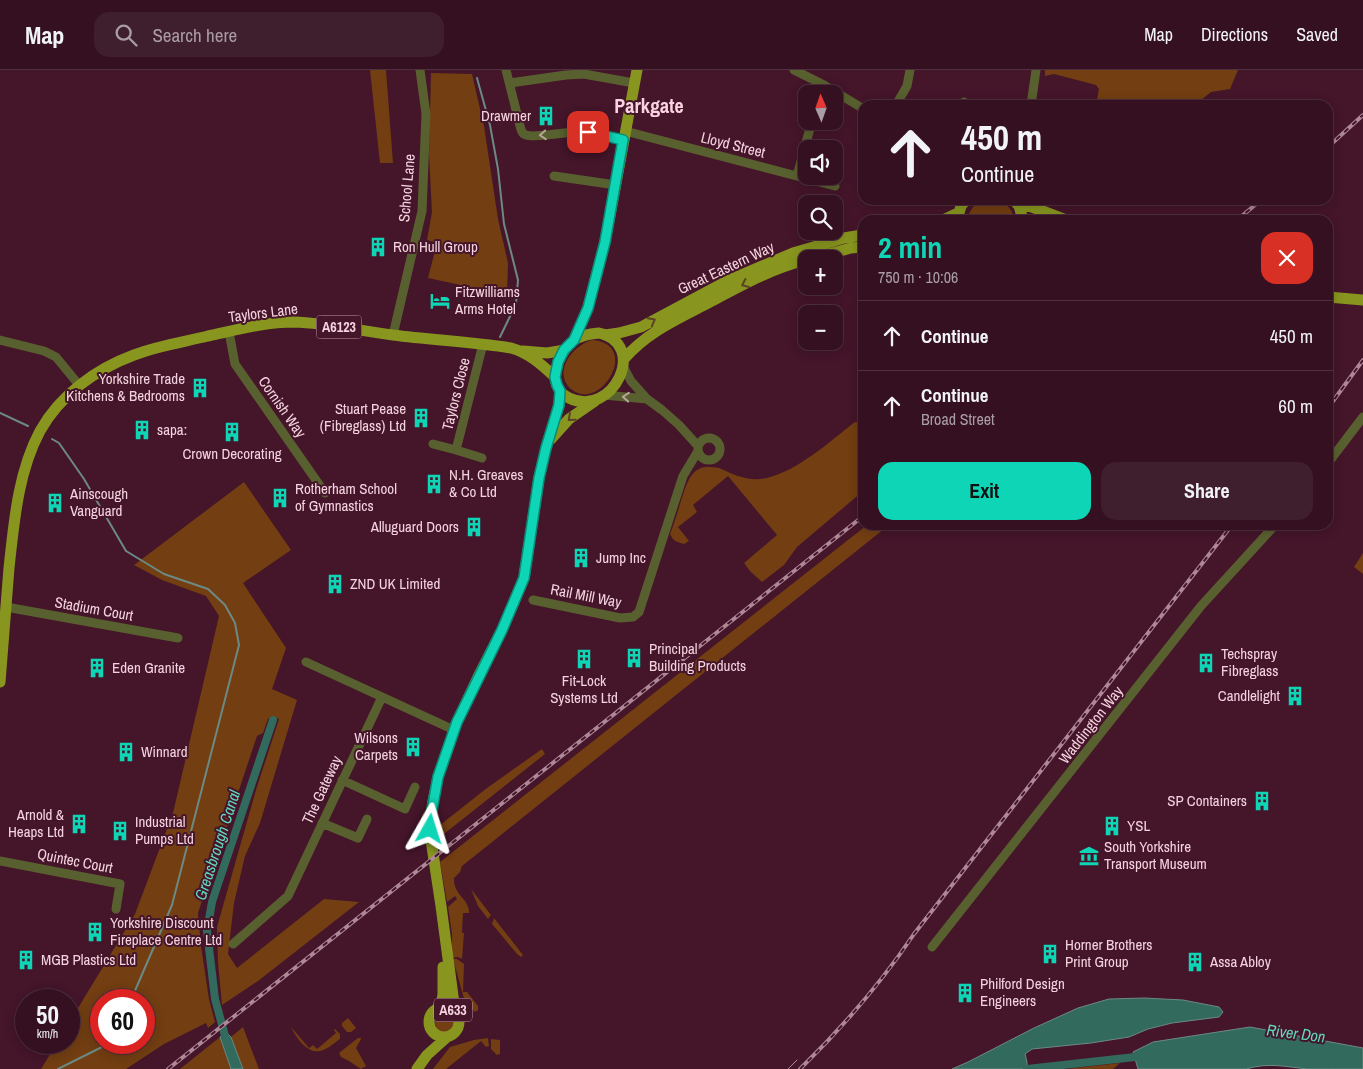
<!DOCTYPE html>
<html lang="en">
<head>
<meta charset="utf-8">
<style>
  :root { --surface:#341020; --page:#3f1e2d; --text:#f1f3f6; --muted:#a99da5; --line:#4e303e; --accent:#0ed5b5 }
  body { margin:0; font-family:"Archivo Narrow",sans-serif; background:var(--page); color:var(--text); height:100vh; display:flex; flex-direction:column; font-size:19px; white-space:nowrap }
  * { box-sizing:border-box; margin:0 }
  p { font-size:16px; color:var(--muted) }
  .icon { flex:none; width:28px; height:28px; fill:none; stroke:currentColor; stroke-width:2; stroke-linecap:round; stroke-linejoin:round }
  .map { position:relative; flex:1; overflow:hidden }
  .side { position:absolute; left:858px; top:145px; width:475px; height:315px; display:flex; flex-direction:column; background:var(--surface); border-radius:15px; box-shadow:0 2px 12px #0003,0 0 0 1px var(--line) }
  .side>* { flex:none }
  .hud { position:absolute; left:858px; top:30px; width:475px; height:105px; border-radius:15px; box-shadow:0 2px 12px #0003,0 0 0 1px var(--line); background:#341020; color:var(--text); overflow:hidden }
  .needle { width:32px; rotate:358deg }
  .controls { position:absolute; left:798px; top:15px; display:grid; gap:10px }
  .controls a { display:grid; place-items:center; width:45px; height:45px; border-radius:10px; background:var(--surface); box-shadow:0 2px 12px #0003,0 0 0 1px var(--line); font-size:25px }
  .speed { position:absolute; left:15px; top:919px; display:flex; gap:10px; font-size:25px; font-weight:700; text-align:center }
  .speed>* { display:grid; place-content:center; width:65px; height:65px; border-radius:50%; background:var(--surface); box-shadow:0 2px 12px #0003,0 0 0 1px var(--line); line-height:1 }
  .speed small { font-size:12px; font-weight:400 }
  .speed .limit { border:8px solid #d22; background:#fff; color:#111 }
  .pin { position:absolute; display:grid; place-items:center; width:42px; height:42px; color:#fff; margin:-21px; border-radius:10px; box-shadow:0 2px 8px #0006 }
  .me { position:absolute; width:55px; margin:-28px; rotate:6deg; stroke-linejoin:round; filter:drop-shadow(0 0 4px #0008) }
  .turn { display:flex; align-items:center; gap:18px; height:105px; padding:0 20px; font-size:22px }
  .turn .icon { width:65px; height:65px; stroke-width:2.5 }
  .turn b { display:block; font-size:35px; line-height:42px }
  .round { display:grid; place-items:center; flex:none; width:52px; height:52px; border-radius:15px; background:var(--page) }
  .headline { display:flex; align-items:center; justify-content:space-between; height:85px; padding:0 20px }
  h1 { font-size:30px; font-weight:700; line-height:38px; color:var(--accent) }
  .primary-button { display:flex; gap:10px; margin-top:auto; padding:10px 20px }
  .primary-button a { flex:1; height:58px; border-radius:15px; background:var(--accent); color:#111; font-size:20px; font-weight:700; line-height:58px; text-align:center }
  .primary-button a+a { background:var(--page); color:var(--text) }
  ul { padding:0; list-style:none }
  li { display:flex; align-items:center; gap:15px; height:70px; padding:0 20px; border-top:1px solid var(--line) }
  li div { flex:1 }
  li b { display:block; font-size:19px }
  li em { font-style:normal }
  header { display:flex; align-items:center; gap:30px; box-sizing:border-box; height:70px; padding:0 25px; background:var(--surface); border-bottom:1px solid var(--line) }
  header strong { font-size:24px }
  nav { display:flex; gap:28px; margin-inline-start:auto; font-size:18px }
  .search { width:350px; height:45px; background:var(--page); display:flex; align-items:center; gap:12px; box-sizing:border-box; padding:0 18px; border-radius:15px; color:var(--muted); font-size:19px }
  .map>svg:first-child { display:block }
  .green { fill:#723e12; fill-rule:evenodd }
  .water { fill:#326a5d; stroke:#6c8a84 }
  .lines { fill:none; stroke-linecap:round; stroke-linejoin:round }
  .stream { stroke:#6c8a84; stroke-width:2 }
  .canal { stroke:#326a5d; stroke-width:8 }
  .minor { stroke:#59602f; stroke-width:9 }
  .major { stroke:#88961f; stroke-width:11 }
  .tram { stroke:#af8897; stroke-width:1 }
  .rail-casing { stroke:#af8897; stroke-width:4 }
  .rail { stroke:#45152a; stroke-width:2; stroke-dasharray:5.5; stroke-linecap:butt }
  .oneway { stroke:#b6a598 }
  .oneway2 { stroke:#5c4226 }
  .route-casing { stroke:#098a76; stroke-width:12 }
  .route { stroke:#0ed5b5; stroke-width:9 }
  .labels { text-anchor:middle; stroke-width:4; stroke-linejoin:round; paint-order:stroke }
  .shield { fill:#45152a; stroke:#c09aa8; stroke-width:1 }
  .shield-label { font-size:14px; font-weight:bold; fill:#f4d3de }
  .poi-label { font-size:15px; fill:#f4d3de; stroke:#45152a; text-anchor:start }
  .street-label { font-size:15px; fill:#f4d3de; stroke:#45152a }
  .water-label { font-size:16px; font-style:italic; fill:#62d8be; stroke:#45152a }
  .district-label { font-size:20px; font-weight:bold; fill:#fbd3e0; stroke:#45152a }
</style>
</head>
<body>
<header>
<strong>Map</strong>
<div class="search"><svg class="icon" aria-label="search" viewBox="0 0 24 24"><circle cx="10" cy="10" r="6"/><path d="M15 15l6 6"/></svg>Search here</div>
<nav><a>Map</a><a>Directions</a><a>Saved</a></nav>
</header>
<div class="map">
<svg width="1363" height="999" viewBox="0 0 1363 999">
  <rect width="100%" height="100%" fill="#45152a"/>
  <!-- green -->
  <path class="green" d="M370,0H386L393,93H380Z
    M1045,0H1238L1230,19L1211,22L1195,35H1096L1099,19L1096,15L1054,4L1045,6Z
    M431,3L472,4L484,56L498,149L508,193L507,225L428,208L437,173L427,170L432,142L429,85Z
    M984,130C1001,130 1010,132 1015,150H967C970,140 974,133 984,130Z
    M592,270C642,274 600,344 571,319C552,302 573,275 592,270Z
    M855,352L862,353V422L797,477L784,495L762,512L750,501L744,493L777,465L728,406L693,435L697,442L678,457L689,471L684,474C677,472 673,471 670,464C674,454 677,444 680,434C685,420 689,397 707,397C711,397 715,397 719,398C734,405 749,412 767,408C799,400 829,372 855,352Z
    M244,412L291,480L243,513L286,578L272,619L297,630L260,753L245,786L234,833L228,884L237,898L324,829L359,832L258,911L222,935L218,893L217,857L256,720L279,649L274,647L268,649L263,663L257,666L198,843L201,876L209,929L215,952L208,958L206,953L164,974L126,999H41L57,973L69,972V953L135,844L173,743L219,546L206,526L162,510L134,495ZM101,930H144V972H101Z
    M867,455H889L462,796L460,802L454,808C453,825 470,829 469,843H463L462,863H464L462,889L458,887L452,888V864L448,837L457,829L455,826L447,832L440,792Z
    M1363,483V504L1354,497Z
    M542,679L545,684L435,771V759L487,718Z
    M471,819L491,845L488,849L478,836Z
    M494,848L523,885L521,887L517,884L492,854Z
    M453,889H457L464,894L463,922H467L478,936V940L475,942L465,932Z
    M435 953a10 10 0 1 1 20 0a10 10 0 1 1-20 0Z
    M348,948L356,958L351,962H347L342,956V953Z
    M243,957L259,999H243L231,967Z
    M291,957L309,978L313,975L317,979L336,963L334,960L335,959L340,964V969C334,973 327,980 320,981C307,984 296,967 291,957Z
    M220,967L231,999H180Z
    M358,968H361V969L356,978L366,996L361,999L349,991L341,987L339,983Z
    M488,968L489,976L486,977L481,971L446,999H433L450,977L474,970Z
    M491,969L500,970V984L497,985L491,979Z
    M1120,993L1113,999H1067Z"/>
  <!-- water -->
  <path class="water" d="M1144,928L1183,930L1219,937L1223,942L1219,947L1172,953L1148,959L1129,967L1091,973L1032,979L1025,984L1027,992V999H952L968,992L1034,958L1078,938L1109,929Z
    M1250,957L1363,978V999C1345,999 1326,999 1308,999C1286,997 1269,992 1246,999H1138L1133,982L1153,972Z
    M226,962L231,967L243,999H231L220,967Z"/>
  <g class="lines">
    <!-- stream -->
    <path class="stream" d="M477,8L490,55L498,99L504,154L518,210L516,234L500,267
      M0,343L28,356
      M52,369L59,373L84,409L126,481L164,504L208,519L225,535L235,553L239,575L172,835L131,930
      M58,999L112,972"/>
    <!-- canal -->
    <path class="canal" d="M227,973L215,929L207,861L212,832L273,650
      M1027,999L1144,986"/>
    <!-- minor -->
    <path class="minor" d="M506,0L520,56C521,60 522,64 526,65C535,68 562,63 573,62C590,61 607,66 623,70
      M794,0L824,15L862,38
      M510,13L566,5L584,4L634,13
      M896,35L907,16L910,0
      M963,35L964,32
      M1031,35L1036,0
      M625,61L835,116
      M554,106L616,115
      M797,106L812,51
      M229,262L235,294L325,423
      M393,265L422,141L426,44L420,0
      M0,270L44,281L56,287L79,315
      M623,296L631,311L647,329L662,340L679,355L698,376
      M604,325L647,329
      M698 379a11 11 0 1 1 22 0a11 11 0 1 1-22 0Z
      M433,374L456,380L482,388
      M456,380L483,274
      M1328,393L1363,347
      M533,530L620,548L633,547L639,542L683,406L698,381
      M6,537L178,568
      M306,592L454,660
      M342,710L405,739L415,717
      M322,753L358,768L367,749
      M0,791L120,814L116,839
      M233,874L288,826L382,627
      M932,877L1201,536L1275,455"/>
    <!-- major -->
    <path class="major" d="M1015,131L1019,136L1023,150
      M1017,134L1032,137L1066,150
      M943,150L958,143
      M957,150L961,136L966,130
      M810,189L851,178L862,177
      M1328,227L1363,230
      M599,263C649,274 613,349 569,328C545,317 557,284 573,271C581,265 590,264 599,263Z
      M605,265L619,263L641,257L727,211L793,183L844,168L862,165
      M574,270L588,238L605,172L637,0
      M523,281L547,283L565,280
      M624,289C648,261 680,248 712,231C742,215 773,198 806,190
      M551,369L569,349L595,331
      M0,612C3,574 6,536 9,498C14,452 18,402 40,361C60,325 96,299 134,285C157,276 183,272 208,266C236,260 265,252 294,252C328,253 360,261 393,265C432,270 472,272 511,278C529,283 541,294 555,307
      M429 952a15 15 0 1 1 30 0a15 15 0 1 1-30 0Z
      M441,937L443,924V897
      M455,941L441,836L431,770L430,751L433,731L438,707L457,652L479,605L502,560L524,508L539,408L546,378L559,335L560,321
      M417,999L427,985L446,968"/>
    <!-- tram -->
    <path class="tram" d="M788,999L797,990"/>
    <defs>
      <path id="rail" d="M1328,77L1363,45
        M1237,150L1261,130
        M1328,338L1363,290
        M168,999L862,447
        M800,999C842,958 881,913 914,864L1232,455"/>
    </defs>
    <!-- rail casing -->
    <use href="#rail" class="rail-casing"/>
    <!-- rail -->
    <use href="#rail" class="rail"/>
  </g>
  <!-- one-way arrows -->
  <defs><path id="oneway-chevron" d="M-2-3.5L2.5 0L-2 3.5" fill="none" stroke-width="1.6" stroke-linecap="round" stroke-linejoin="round" transform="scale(1.25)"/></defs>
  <g class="oneway">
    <use href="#oneway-chevron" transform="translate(543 65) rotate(176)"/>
    <use href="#oneway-chevron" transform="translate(626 327) rotate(-175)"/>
  </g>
  <g class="oneway2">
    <use href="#oneway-chevron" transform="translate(745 214) rotate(155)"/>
    <use href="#oneway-chevron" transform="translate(652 251) rotate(-28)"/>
    <use href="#oneway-chevron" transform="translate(571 348) rotate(139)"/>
  </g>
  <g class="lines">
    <defs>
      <path id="route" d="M430,759V751L438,707L457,652L502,560L524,508L539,408L546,378L559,335L560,321L557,315L555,307L558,292L564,280L574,270L588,238L605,172L623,70L588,62"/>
    </defs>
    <!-- route casing -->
    <use href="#route" class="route-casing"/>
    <!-- route -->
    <use href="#route" class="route"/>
  </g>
  <!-- icons -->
  <defs>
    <symbol id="building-bare" viewBox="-9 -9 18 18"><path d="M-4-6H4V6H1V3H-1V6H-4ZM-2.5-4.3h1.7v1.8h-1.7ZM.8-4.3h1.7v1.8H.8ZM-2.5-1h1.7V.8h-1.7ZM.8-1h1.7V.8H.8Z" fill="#0ed5b5" stroke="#45152a" stroke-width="2.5" paint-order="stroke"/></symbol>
    <symbol id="hotel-bare" viewBox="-9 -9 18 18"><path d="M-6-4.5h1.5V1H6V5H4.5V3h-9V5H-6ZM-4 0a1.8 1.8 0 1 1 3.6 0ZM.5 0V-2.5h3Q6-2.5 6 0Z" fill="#0ed5b5" stroke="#45152a" stroke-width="2.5" paint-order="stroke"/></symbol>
    <symbol id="museum-bare" viewBox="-9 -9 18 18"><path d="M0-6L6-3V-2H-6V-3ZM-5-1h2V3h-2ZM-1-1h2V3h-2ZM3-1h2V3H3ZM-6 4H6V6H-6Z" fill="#0ed5b5" stroke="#45152a" stroke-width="2.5" paint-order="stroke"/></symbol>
  </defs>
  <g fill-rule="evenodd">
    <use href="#building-bare" x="532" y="32" width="28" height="28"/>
    <use href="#building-bare" x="364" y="163" width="28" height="28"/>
    <use href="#hotel-bare" x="426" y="217" width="28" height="28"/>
    <use href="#building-bare" x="186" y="304" width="28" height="28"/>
    <use href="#building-bare" x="407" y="334" width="28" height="28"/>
    <use href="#building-bare" x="128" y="346" width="28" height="28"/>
    <use href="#building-bare" x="218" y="348" width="28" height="28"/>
    <use href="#building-bare" x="420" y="400" width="28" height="28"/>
    <use href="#building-bare" x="266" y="414" width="28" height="28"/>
    <use href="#building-bare" x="41" y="419" width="28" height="28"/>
    <use href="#building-bare" x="460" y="443" width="28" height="28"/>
    <use href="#building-bare" x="567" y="474" width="28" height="28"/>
    <use href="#building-bare" x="321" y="500" width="28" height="28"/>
    <use href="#building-bare" x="620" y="574" width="28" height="28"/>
    <use href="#building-bare" x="570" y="575" width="28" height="28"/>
    <use href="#building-bare" x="1192" y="579" width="28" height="28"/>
    <use href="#building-bare" x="83" y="584" width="28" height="28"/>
    <use href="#building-bare" x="1281" y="612" width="28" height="28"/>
    <use href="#building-bare" x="399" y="663" width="28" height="28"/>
    <use href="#building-bare" x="112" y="668" width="28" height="28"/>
    <use href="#building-bare" x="1248" y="717" width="28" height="28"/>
    <use href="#building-bare" x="65" y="740" width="28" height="28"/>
    <use href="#building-bare" x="1098" y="742" width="28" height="28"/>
    <use href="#building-bare" x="106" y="747" width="28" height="28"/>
    <use href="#museum-bare" x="1075" y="772" width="28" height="28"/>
    <use href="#building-bare" x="81" y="848" width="28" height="28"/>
    <use href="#building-bare" x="1036" y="870" width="28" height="28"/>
    <use href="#building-bare" x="12" y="876" width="28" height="28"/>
    <use href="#building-bare" x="1181" y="878" width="28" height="28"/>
    <use href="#building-bare" x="951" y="909" width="28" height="28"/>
  </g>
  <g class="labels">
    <!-- shield labels -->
    <g class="shield">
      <rect x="316.5" y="245.5" width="45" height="23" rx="4"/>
      <rect x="434" y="928.5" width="38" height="23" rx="4"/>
    </g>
    <g class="shield-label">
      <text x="339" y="262">A6123</text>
      <text x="453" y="945">A633</text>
    </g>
    <!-- poi labels -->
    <g class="poi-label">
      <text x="531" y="51" text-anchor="end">Drawmer</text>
      <text x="393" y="182">Ron Hull Group</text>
      <text x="455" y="227">Fitzwilliams<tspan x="455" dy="17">Arms Hotel</tspan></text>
      <text x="185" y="314" text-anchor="end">Yorkshire Trade<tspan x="185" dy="17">Kitchens &amp; Bedrooms</tspan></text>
      <text x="406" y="344" text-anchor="end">Stuart Pease<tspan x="406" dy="17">(Fibreglass) Ltd</tspan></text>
      <text x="157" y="365">sapa:</text>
      <text x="232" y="389" text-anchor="middle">Crown Decorating</text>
      <text x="449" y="410">N.H. Greaves<tspan x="449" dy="17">&amp; Co Ltd</tspan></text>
      <text x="295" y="424">Rotherham School<tspan x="295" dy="17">of Gymnastics</tspan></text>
      <text x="70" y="429">Ainscough<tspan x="70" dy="17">Vanguard</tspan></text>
      <text x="459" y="462" text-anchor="end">Alluguard Doors</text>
      <text x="596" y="493">Jump Inc</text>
      <text x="350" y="519">ZND UK Limited</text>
      <text x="649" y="584">Principal<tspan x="649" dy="17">Building Products</tspan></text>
      <text x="1221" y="589">Techspray<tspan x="1221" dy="17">Fibreglass</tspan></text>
      <text x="112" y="603">Eden Granite</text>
      <text x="584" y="616" text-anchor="middle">Fit-Lock<tspan x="584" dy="17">Systems Ltd</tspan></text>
      <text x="1280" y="631" text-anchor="end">Candlelight</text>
      <text x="398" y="673" text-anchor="end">Wilsons<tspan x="398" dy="17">Carpets</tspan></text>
      <text x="141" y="687">Winnard</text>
      <text x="1247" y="736" text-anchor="end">SP Containers</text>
      <text x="64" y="750" text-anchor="end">Arnold &amp;<tspan x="64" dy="17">Heaps Ltd</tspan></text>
      <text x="135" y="757">Industrial<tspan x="135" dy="17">Pumps Ltd</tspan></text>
      <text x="1127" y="761">YSL</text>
      <text x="1104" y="782">South Yorkshire<tspan x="1104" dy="17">Transport Museum</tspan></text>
      <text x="110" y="858">Yorkshire Discount<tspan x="110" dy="17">Fireplace Centre Ltd</tspan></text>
      <text x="1065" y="880">Horner Brothers<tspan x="1065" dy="17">Print Group</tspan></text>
      <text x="41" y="895">MGB Plastics Ltd</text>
      <text x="1210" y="897">Assa Abloy</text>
      <text x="980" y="919">Philford Design<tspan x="980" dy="17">Engineers</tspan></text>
    </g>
    <!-- street labels -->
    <g class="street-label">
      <text transform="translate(733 75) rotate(14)" y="5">Lloyd Street</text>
      <text transform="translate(407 118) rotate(-85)" y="5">School Lane</text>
      <text transform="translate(726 198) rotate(-25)" y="5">Great Eastern Way</text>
      <text transform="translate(263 243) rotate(-7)" y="5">Taylors Lane</text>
      <text transform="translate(456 324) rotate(-76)" y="5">Taylors Close</text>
      <text transform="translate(282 337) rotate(55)" y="5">Cornish Way</text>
      <text transform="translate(586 526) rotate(11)" y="5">Rail Mill Way</text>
      <text transform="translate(94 539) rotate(10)" y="5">Stadium Court</text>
      <text transform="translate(1091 655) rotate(-52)" y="5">Waddington Way</text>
      <text transform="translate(322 720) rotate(-65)" y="5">The Gateway</text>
      <text transform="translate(75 791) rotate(11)" y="5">Quintec Court</text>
    </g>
    <!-- water labels -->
    <g class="water-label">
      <text transform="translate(217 775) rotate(-72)" y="6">Greasbrough Canal</text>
      <text transform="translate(1296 963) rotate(7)" y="6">River Don</text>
    </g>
    <!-- district labels -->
    <g class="district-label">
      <text x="649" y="43">Parkgate</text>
    </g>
  </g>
</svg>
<div class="controls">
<a><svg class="needle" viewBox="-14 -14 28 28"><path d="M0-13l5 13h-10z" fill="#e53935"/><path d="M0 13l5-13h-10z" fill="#a99da5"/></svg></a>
<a><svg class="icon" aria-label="sound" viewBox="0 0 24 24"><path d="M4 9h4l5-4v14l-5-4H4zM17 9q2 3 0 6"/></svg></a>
<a><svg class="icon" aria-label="search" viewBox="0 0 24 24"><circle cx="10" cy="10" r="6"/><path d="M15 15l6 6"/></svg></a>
<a>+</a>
<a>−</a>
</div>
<div class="speed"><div>50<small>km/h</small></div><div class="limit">60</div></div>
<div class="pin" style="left:588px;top:62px;background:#d93025"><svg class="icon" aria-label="arrive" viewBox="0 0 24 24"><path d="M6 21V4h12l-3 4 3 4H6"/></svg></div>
<svg class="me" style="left:430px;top:759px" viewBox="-20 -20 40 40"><path d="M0-17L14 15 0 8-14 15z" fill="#0ed5b5" stroke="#fff" stroke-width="4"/></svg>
<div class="hud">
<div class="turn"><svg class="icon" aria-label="ahead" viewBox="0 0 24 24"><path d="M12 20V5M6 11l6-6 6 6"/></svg><div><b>450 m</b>Continue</div></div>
</div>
<section class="side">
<div class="headline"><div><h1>2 min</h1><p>750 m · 10:06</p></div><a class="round" style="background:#d93025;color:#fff"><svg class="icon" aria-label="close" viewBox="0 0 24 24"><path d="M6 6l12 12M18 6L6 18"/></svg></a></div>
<ul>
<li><svg class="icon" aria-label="ahead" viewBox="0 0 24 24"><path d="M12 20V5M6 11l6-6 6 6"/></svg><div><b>Continue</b></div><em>450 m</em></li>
<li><svg class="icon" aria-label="ahead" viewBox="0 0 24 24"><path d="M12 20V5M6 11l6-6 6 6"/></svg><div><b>Continue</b><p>Broad Street</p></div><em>60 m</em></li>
</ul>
<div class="primary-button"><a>Exit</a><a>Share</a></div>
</section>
</div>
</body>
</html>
